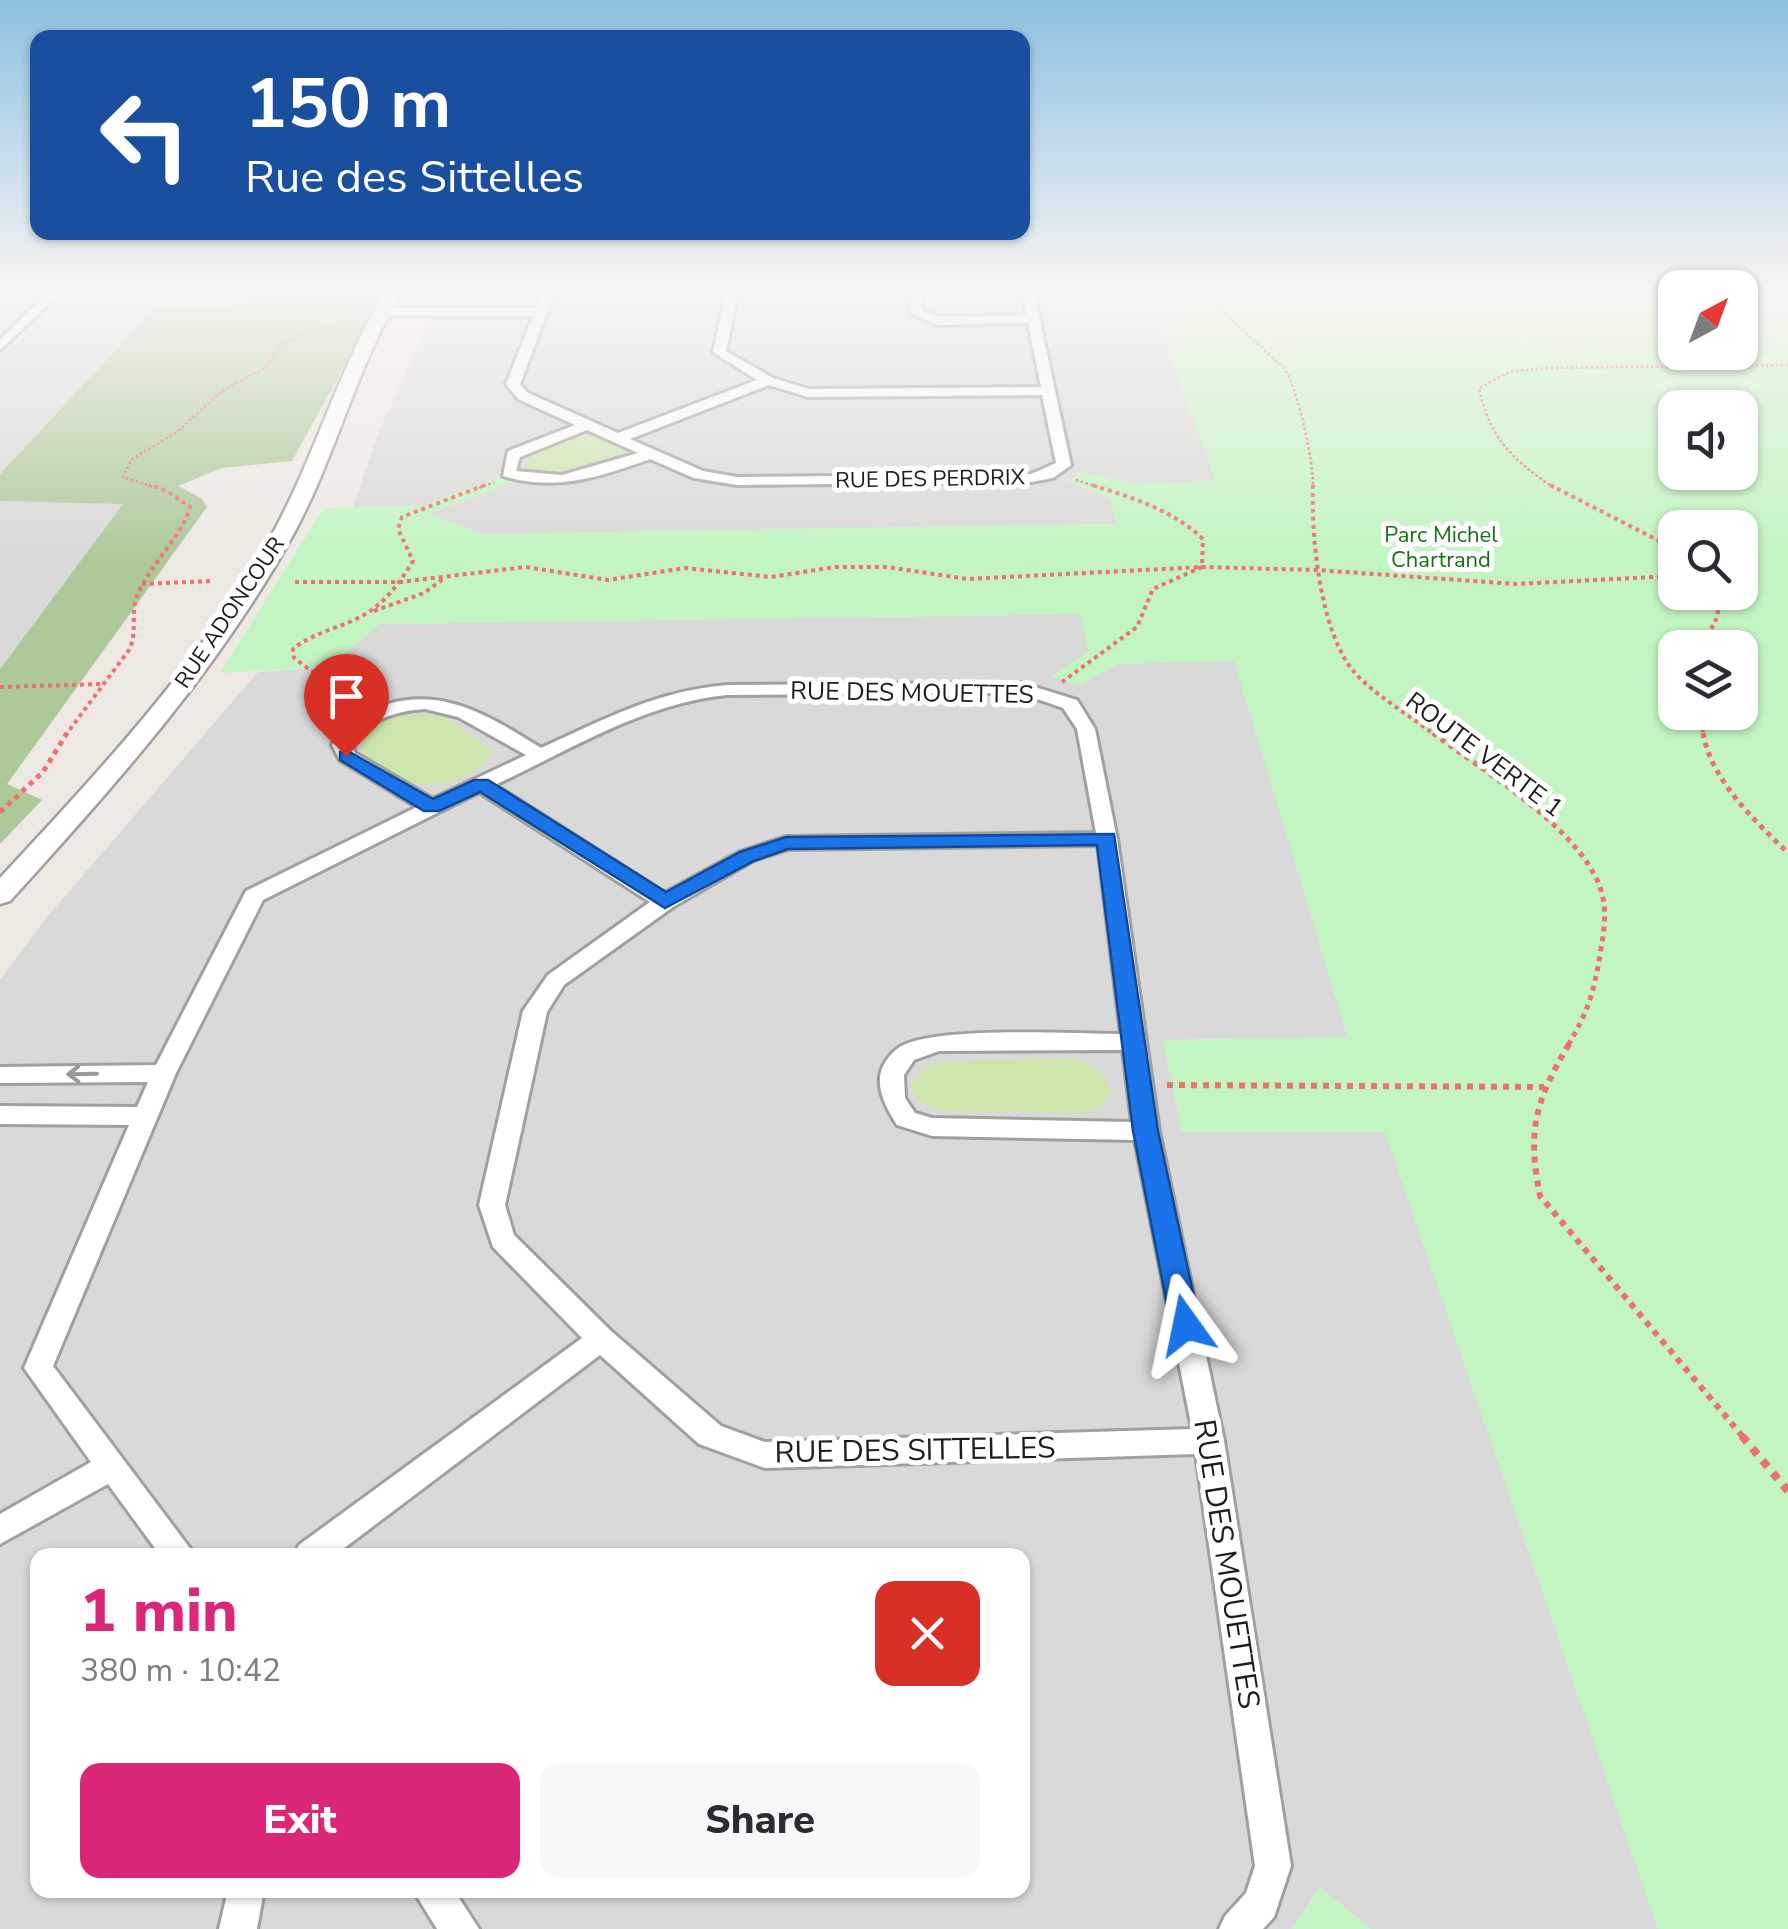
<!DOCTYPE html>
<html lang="en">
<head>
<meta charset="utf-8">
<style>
  :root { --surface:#fff; --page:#f7f7f7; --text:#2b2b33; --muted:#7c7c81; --accent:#db2777 }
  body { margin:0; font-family:"Nunito Sans",sans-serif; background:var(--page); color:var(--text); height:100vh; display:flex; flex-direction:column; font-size:38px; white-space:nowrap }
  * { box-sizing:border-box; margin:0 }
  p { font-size:32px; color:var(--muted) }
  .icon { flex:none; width:55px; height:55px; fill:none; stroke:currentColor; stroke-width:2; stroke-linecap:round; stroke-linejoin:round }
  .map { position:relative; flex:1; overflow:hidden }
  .panel { position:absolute; left:30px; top:1548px; width:1000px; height:350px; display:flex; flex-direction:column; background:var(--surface); border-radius:20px; box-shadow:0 2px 8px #0004 }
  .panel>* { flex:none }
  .hud { position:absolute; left:30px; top:30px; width:1000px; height:210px; border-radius:20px; box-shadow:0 2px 8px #0004; background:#1a4fa0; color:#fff; overflow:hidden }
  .needle { width:65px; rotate:41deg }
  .controls { position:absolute; left:1658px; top:270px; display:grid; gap:20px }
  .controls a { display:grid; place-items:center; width:100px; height:100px; border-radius:20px; background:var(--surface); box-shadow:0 2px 8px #0004; font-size:50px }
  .pin { position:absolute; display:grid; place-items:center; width:85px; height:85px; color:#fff; margin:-102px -42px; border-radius:50% 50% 50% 0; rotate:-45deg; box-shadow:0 0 10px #0007 }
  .pin .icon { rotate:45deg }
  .me { position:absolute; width:110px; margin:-55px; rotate:348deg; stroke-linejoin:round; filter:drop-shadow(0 0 8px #0008) }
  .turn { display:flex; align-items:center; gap:35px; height:210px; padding:0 50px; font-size:45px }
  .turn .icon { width:130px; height:130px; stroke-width:2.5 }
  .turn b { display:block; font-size:70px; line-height:85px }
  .round { display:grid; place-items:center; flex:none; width:105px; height:105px; border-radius:20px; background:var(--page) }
  .head { display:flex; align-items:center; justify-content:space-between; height:170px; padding:0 50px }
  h1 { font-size:60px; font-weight:800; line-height:75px; color:var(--accent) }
  .primary-button { display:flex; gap:20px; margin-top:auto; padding:20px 50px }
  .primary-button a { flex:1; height:115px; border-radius:20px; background:var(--accent); color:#fff; font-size:40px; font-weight:800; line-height:115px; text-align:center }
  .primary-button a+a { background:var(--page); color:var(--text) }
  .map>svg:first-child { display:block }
  .residential { fill:#dad9d9; fill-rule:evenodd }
  .grass { fill:#cde4ab }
  .forest { fill:#adc99a }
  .park { fill:#c2f5c1; fill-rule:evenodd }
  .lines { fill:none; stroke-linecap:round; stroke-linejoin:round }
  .minor-casing { stroke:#a0a0a0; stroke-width:6 }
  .tertiary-casing { stroke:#a0a0a0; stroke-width:5 }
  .path-far4 { stroke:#f07070; stroke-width:2.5; stroke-dasharray:2.5 2.5; stroke-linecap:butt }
  .path-far3 { stroke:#f07070; stroke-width:4; stroke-dasharray:4 4; stroke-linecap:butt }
  .path-far2 { stroke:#f07070; stroke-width:5; stroke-dasharray:5 5; stroke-linecap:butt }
  .path-far1 { stroke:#f07070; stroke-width:6; stroke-dasharray:6 6; stroke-linecap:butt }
  .path { stroke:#f07070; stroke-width:8; stroke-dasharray:8 8; stroke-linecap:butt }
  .minor { fill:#fff; fill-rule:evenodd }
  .tertiary { fill:#fff; fill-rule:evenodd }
  .oneway { stroke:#999 }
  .route { fill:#1a73e8; stroke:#114b97; stroke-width:2.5 }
  .labels { text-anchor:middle; stroke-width:10; stroke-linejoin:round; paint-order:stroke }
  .far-street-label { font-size:22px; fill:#1c1c1c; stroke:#fff }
  .far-park-label { font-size:22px; fill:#147212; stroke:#fff }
  .street-label { font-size:25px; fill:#1c1c1c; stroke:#fff }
  .near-street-label { font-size:30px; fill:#1c1c1c; stroke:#fff }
</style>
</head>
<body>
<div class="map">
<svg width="1788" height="1929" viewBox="0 0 1788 1929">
  <rect width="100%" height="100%" fill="#ede8e2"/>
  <!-- residential -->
  <path class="residential" d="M40,289L43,295L0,335V291Z
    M70,289H293L215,309H154L0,474V357Z
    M453,289H1044L1051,315L1156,313L1216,481L1133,484L1083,472L1069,482L1109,497L1118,524L485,534L427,514L503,475L422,506L353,507L377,436L426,329Z
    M0,501L124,503L0,669Z
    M1080,614L1089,651L1052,676L1079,685L1118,664L1234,660L1348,1038L1163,1040L1182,1132H1385L1658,1929H1371L1320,1888L1291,1929H0V980L47,917L258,672L330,667L379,624ZM38,1555H1022V1890H38Z"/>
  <!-- grass -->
  <path class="grass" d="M1002,293L1021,297L1028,312L1017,317L944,318L928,312L926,301L945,294Z
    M587,436L601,438L628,451L625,458C601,468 543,493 525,464C533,444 567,438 587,436Z
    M410,714L445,717L492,751C464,800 385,793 359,747C368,725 389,719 410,714Z
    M1075,1058C1094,1066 1108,1073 1110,1095L1101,1107L1085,1113L940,1111C924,1105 914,1101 911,1083L929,1065L952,1061Z"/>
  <!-- forest -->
  <path class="forest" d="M297,289H387L292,461L222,468L178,486L201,498L207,507L7,784L42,800L0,844V669L123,504L0,501V474L154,309H215Z"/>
  <!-- park -->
  <path class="park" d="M1044,289H1675V352H1740V289H1788V1929H1658L1385,1132H1182L1163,1040L1348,1037L1234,661L1118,664L1079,685L1051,676L1089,651L1080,614L379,624L330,667L220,673L324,508L422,506L503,475L515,481L428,514L485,534L1117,524L1109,497L1068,482L1083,472L1133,484L1215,481L1156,313L1051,315ZM1675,408H1740V472H1675ZM1675,528H1740V592H1675ZM1675,648H1740V712H1675Z
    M1320,1888L1371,1929H1291Z"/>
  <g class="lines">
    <defs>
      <path id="minor" d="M52,289H65L0,350V339Z
        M544,289H556L520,384L528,393L618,433L757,380L713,352L727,289H739L726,351L773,378L809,389L1041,387L1028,323L937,325L910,312L912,289H929L922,294V310L939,317L1026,315L1021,289H1033L1071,465L1053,478L1031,482L737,485L694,478L650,459C600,477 556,492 503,476L508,451L575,425L518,399L506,384L533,316H381L375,312L381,308H536ZM769,385L808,397L1042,395L1056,463L1031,474L737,477L703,471L630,439ZM587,430L638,453L562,475L516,471L520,457Z
        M1022,683L1077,700L1095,729L1117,839L1159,1131L1224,1441L1291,1866L1274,1917L1263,1929H1219L1225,1916L1246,1893L1255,1866L1196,1454L765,1468L699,1444L600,1355L335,1555H294L299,1545L582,1338L493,1247L479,1205L523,1011L548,975L650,902L479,792L263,900L176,1073L53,1366L195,1555H160L108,1484L0,1544V1514L91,1462L24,1368L129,1125L0,1124V1106L137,1107L148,1082L0,1083V1067L156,1065L246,891L417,807L340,760L332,745C345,722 363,712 388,704C446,687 494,719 541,748C605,719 656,691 727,685ZM1020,693L1063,708L1077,729L1096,833L786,837L740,852L665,893L495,785C570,750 644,703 727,695ZM425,709L458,717L526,755L433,799L355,753L352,745C367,719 397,711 425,709ZM1098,845L1121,1034C1078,1034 926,1025 897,1049C868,1073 881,1100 897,1125L932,1136L1135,1140L1192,1429L765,1442L721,1426L611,1331L514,1235L505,1205L547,1012L564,985L673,907L754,860L788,849ZM1123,1050L1132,1122L932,1118L915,1113L905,1098L904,1075L914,1060L939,1051Z
        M228,1890H264L257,1929H219Z
        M413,1890H454L479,1929H437Z"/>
      <path id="tertiary" d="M388,289H404C356,366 337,454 294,533C219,670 114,786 10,901L0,904V878C100,770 203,661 274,531C317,452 339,365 388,289Z"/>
    </defs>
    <!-- minor casing -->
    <use href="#minor" class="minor-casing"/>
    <!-- tertiary casing -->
    <use href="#tertiary" class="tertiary-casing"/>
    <!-- path-far4 -->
    <path class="path-far4" d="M1198,289L1284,368C1298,389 1314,462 1313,488
      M1051,300L1203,297
      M357,313L348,299L358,289
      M1076,480L1100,488
      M157,488L123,477L132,459L177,432L222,391L267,367L279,345L317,329L351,321
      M479,488L494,482
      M1554,488C1512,459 1490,439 1479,388L1509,372L1549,368L1788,365"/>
    <!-- path-far3 -->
    <path class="path-far3" d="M1313,485C1311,537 1320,633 1355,673C1377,697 1411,716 1436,736
      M1550,485L1675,549
      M295,582H400L526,567L608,580L685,568L771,577L835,567H887L967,579L1202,567L1317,570L1516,584L1675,576
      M142,584L211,581
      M374,611L424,593L443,579
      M1697,648L1715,623L1723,592
      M1062,682L1137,627L1153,589L1202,567L1203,539C1171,509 1133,498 1092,485
      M0,687L102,684
      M353,702L294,658L293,649C313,633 336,629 358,618C383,606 399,584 413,561L398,529L402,517L485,485
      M1702,712L1703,736
      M65,736L129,650C138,633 130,613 137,596C150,565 184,533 190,507L167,491L149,485"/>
    <!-- path-far2 -->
    <path class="path-far2" d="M1433,733C1484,772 1577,826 1600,887C1608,910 1604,931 1600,955C1593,996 1588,1011 1567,1047
      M1703,733C1711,780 1755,821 1788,853
      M0,812L43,772L67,733"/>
    <!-- path-far1 -->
    <path class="path-far1" d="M1569,1044C1535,1102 1527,1130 1540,1196L1744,1438
      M1167,1085L1544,1087"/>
    <!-- path -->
    <path class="path" d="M1742,1436L1788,1491"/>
    <!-- minor -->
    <use href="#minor" class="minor"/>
    <!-- tertiary -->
    <use href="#tertiary" class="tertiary"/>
  </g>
  <!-- one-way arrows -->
  <defs><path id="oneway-shaft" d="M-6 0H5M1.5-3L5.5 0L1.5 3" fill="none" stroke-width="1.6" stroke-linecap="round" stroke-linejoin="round" transform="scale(2.5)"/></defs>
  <use class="oneway" href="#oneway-shaft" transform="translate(82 1074) rotate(179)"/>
  <!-- sky -->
  <linearGradient id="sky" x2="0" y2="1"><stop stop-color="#8dc0e2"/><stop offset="0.52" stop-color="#f7f5f2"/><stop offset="1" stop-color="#f7f5f2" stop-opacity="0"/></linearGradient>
  <rect width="1788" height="559" fill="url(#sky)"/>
  <!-- route -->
  <path class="route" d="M346,750L433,799L474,780H488L666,892L740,852L786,837L1114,834L1158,1131L1200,1325L1196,1333L1186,1336L1175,1333L1171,1325L1133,1131L1097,845L788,849L754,861L665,908L480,792L439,811H424L340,760V752Z"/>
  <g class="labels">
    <!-- far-street labels -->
    <g class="far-street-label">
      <text transform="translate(930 478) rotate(-1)" y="8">RUE DES PERDRIX</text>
      <text transform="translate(229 612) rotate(-56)" y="8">RUE ADONCOUR</text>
    </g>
    <!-- far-park labels -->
    <g class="far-park-label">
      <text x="1441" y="542">Parc Michel<tspan x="1441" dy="25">Chartrand</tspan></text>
    </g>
    <!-- street labels -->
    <g class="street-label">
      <text transform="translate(912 692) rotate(1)" y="9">RUE DES MOUETTES</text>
      <text transform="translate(1485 754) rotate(37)" y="9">ROUTE VERTE 1</text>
    </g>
    <!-- near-street labels -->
    <g class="near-street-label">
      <text transform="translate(915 1450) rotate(-1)" y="10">RUE DES SITTELLES</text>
      <text transform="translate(1227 1564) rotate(81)" y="10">RUE DES MOUETTES</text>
    </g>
  </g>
</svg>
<div class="controls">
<a><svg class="needle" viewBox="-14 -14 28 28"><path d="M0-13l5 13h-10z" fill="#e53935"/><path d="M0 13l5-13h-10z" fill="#7c7c81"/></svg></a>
<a><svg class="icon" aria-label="sound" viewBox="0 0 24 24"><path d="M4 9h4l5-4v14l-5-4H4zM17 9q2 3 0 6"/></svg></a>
<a><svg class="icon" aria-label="search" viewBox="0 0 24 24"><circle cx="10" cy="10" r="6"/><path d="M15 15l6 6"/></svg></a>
<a><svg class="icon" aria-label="layers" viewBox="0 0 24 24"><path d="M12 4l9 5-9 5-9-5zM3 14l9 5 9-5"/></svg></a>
</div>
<div class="pin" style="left:346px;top:756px;background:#d93025"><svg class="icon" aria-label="arrive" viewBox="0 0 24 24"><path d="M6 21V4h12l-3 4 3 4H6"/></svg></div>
<svg class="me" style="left:1186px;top:1325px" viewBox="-20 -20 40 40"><path d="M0-17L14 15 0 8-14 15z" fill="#1a73e8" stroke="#fff" stroke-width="4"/></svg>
<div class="hud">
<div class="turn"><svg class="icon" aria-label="left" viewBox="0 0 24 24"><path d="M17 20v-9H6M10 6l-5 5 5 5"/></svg><div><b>150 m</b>Rue des Sittelles</div></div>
</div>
<section class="panel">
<div class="head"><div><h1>1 min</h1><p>380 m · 10:42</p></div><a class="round" style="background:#d93025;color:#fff"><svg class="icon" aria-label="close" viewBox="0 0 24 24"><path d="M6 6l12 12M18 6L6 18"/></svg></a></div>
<div class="primary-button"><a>Exit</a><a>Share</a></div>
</section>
</div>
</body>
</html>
